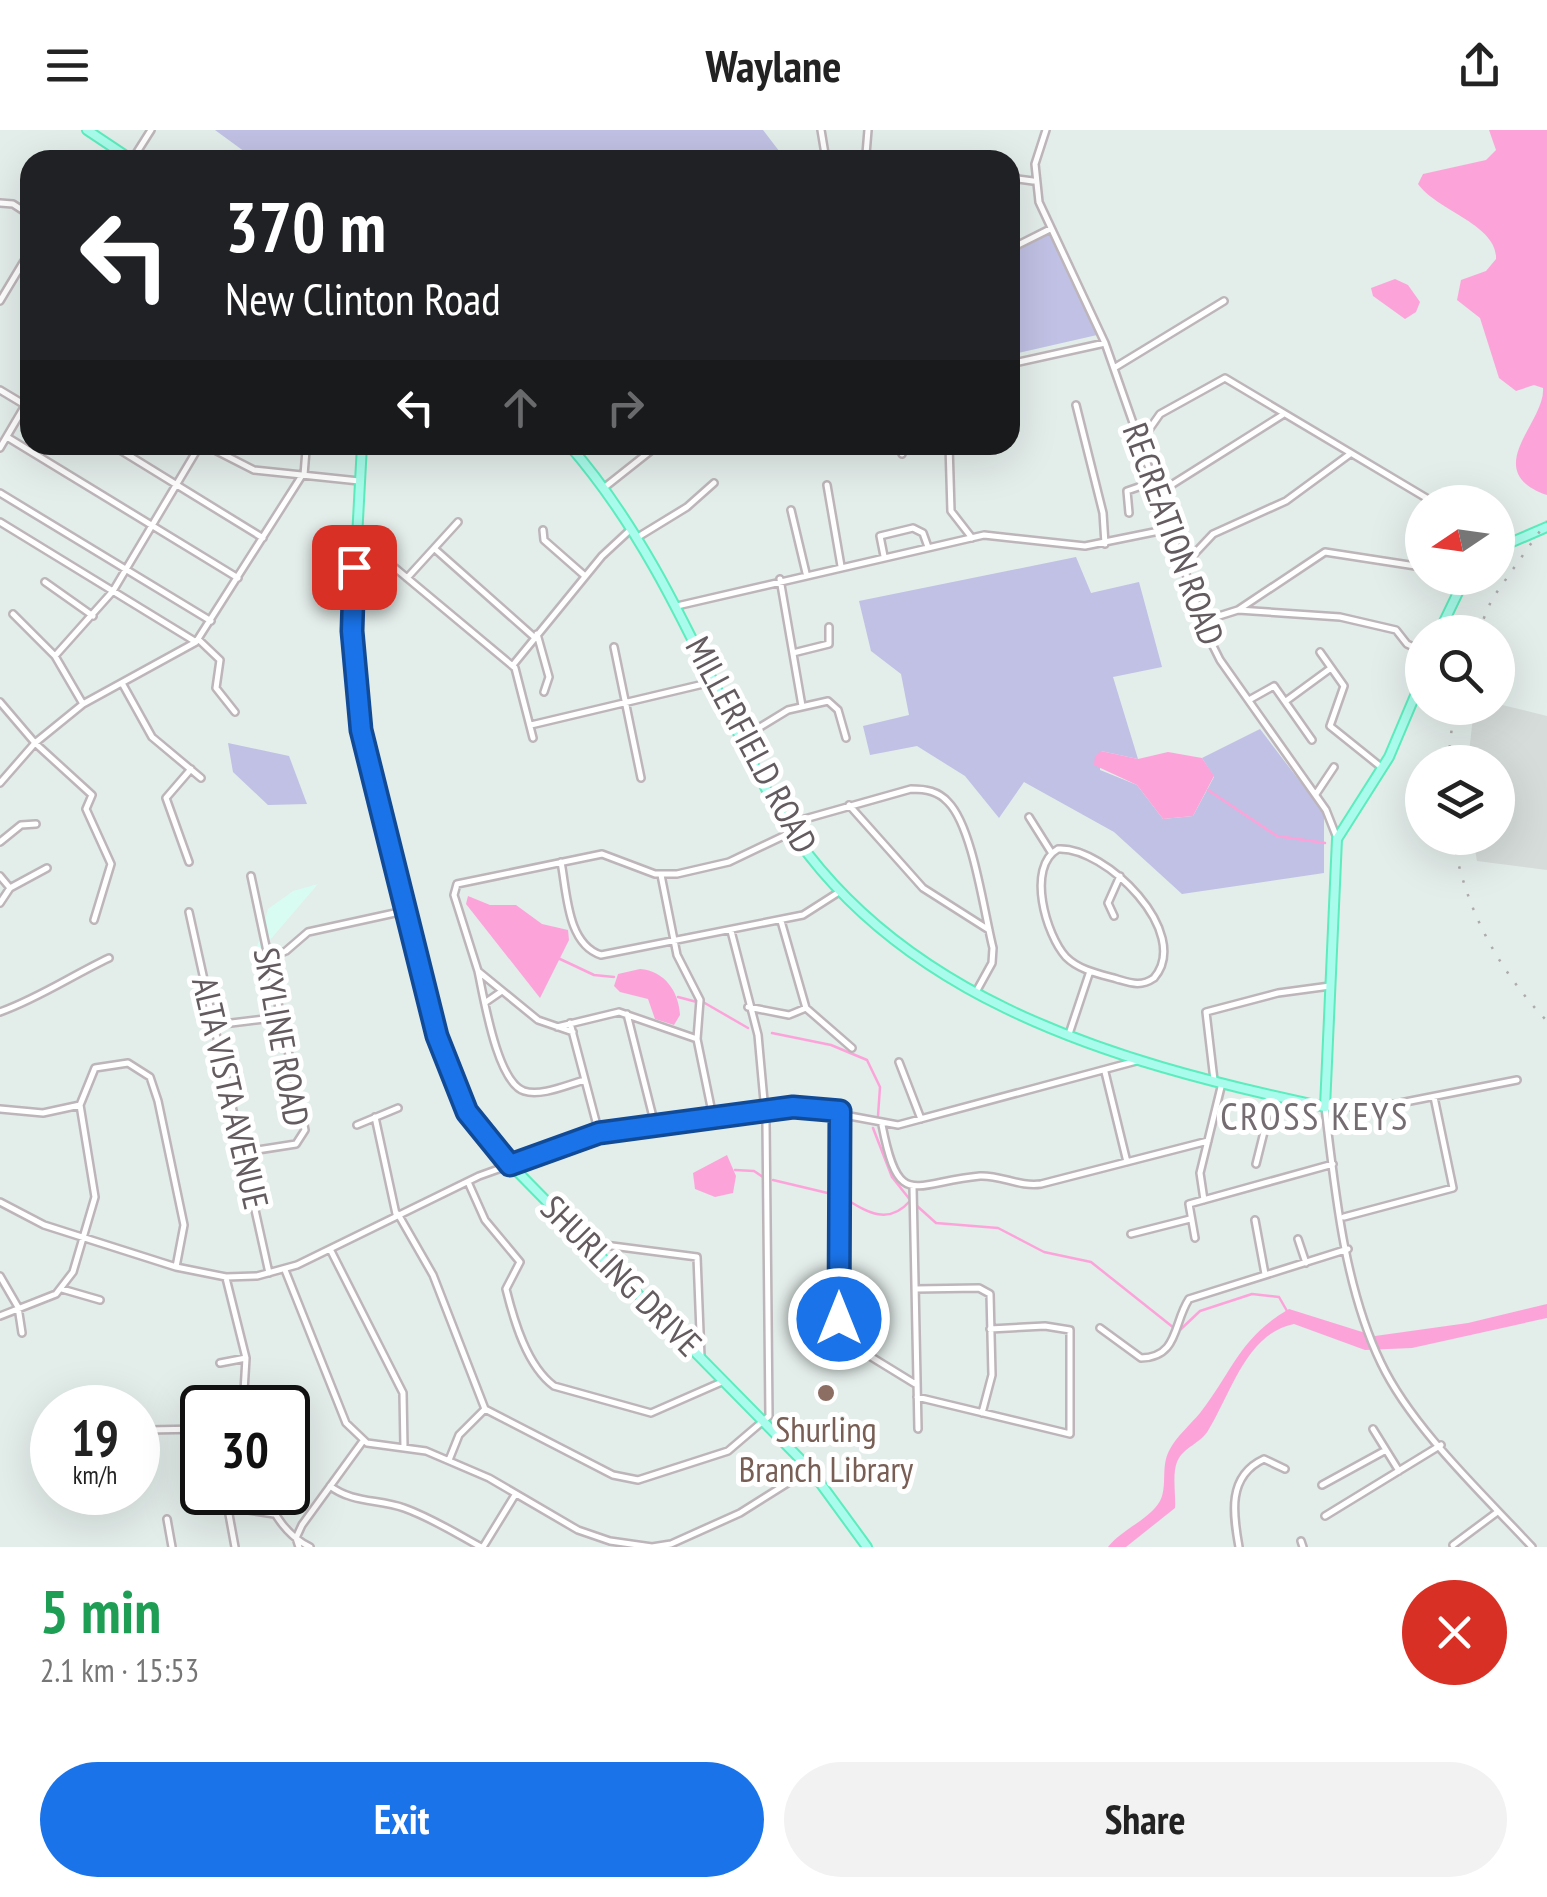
<!DOCTYPE html>
<html lang="en">
<head>
<meta charset="utf-8">
<style>
  :root { --surface:#fff; --page:#f2f2f2; --text:#222; --muted:#767676; --accent:#1a73e8 }
  body { margin:0; font-family:"PT Sans Narrow",sans-serif; background:var(--page); color:var(--text); height:100vh; display:flex; flex-direction:column; font-size:38px; white-space:nowrap }
  * { box-sizing:border-box; margin:0 }
  p { font-size:32px; color:var(--muted) }
  .icon { flex:none; width:55px; height:55px; fill:none; stroke:currentColor; stroke-width:2; stroke-linecap:round; stroke-linejoin:round }
  .map { position:relative; height:1417px; overflow:hidden }
  .details { display:flex; flex-direction:column; background:var(--surface); flex:1 }
  .details>* { flex:none }
  .hud { position:absolute; left:20px; top:20px; width:1000px; height:305px; border-radius:30px; box-shadow:0 10px 40px #0002; background:#202124; color:#fff; overflow:hidden }
  .needle { width:65px; rotate:257deg }
  .fabs { position:absolute; left:1405px; top:355px; display:grid; gap:20px }
  .fabs a { display:grid; place-items:center; width:110px; height:110px; border-radius:50%; background:var(--surface); box-shadow:0 10px 40px #0002; font-size:50px }
  .speed { position:absolute; left:30px; top:1255px; display:flex; gap:20px; font-size:50px; font-weight:700; text-align:center }
  .speed>* { display:grid; place-content:center; width:130px; height:130px; border-radius:50%; background:var(--surface); box-shadow:0 10px 40px #0002; line-height:1 }
  .speed small { font-size:25px; font-weight:400 }
  .speed .limit { border:5px solid #111; border-radius:15px; background:#fff; color:#111 }
  .pin { position:absolute; display:grid; place-items:center; width:85px; height:85px; color:#fff; margin:-42px; border-radius:20px; box-shadow:0 5px 15px #0006 }
  .me { position:absolute; width:110px; margin:-55px; rotate:0deg; stroke-linejoin:round; filter:drop-shadow(0 0 8px #0008) }
  .turn { display:flex; align-items:center; gap:35px; height:210px; padding:0 40px; font-size:45px }
  .turn .icon { width:130px; height:130px; stroke-width:2.5 }
  .turn b { display:block; font-size:70px; line-height:85px }
  .lanes { display:flex; align-items:center; height:95px; padding:0 40px; background:#0003; justify-content:center; gap:50px; direction:ltr }
  .lanes .off { opacity:.35 }
  .round { display:grid; place-items:center; flex:none; width:105px; height:105px; border-radius:52px; background:var(--page) }
  .head { display:flex; align-items:center; justify-content:space-between; height:170px; padding:0 40px }
  h1 { font-size:60px; font-weight:800; line-height:75px; color:#1e9e55 }
  .cta { display:flex; gap:20px; margin-top:auto; padding:20px 40px }
  .cta a { flex:1; height:115px; border-radius:60px; background:var(--accent); color:#fff; font-size:40px; font-weight:800; line-height:115px; text-align:center }
  .cta a+a { background:var(--page); color:var(--text) }
  header { display:flex; justify-content:space-between; align-items:center; height:130px; padding:0 40px; background:var(--surface); font-size:45px; font-weight:800 }
  .map>svg:first-child { display:block }
  .commercial { fill:#d8fcf2 }
  .industrial { fill:#d5dcd9 }
  .green { fill:#c0c1e4 }
  .water { fill:#fca4da }
  .lines { fill:none; stroke-linecap:round; stroke-linejoin:round }
  .stream { stroke:#fca4da; stroke-width:2.5 }
  .minor-casing { stroke:#bdb5b9; stroke-width:10 }
  .major-casing { stroke:#5cecbd; stroke-width:12 }
  .minor { stroke:#fff; stroke-width:5 }
  .major { stroke:#a9fceb; stroke-width:8 }
  .rail { stroke:#adabac; stroke-width:2.5; stroke-dasharray:2.5 12; stroke-linecap:butt }
  .route-casing { stroke:#114b97; stroke-width:25 }
  .route { stroke:#1a73e8; stroke-width:18 }
  .education-dot { fill:#8d6e63; stroke:#fff; stroke-width:4 }
  .labels { text-anchor:middle; stroke-width:10; stroke-linejoin:round; paint-order:stroke }
  .street-label { font-size:35px; fill:#635b5f; stroke:#fff }
  .education-label { font-size:35px; fill:#785e54; stroke:#fff }
  .neighbourhood-label { font-size:38px; letter-spacing:2.5px; fill:#756c71; stroke:#fff }
</style>
</head>
<body>
<header><svg class="icon" aria-label="menu" viewBox="0 0 24 24"><path d="M4 6h16M4 12h16M4 18h16"/></svg>Waylane<svg class="icon" aria-label="share" viewBox="0 0 24 24"><path d="M12 15V3M7 8l5-5 5 5M5 13v7h14v-7"/></svg></header>
<div class="map">
<svg width="1547" height="1417" viewBox="0 0 1547 1417">
  <rect width="100%" height="100%" fill="#e3edea"/>
  <!-- commercial -->
  <path class="commercial" d="M318,754L264,817L253,831L268,779L293,761Z"/>
  <!-- industrial -->
  <path class="industrial" d="M1498,574L1547,586V740L1477,731L1473,708H1498V632H1468L1474,578Z"/>
  <!-- green -->
  <path class="green" d="M215,0H763L786,30H256Z
    M1049,103L1097,205L1010,225V120Z
    M1076,427L1091,463L1139,452L1162,537L1113,547L1138,629L1101,621L1100,640L1137,655L1163,689L1193,686L1214,647L1202,628L1260,599L1324,683V743L1182,764L1114,702L1024,652L999,688L965,646L917,616L870,625L863,596L909,585L901,544L871,521L859,471Z
    M228,613L289,626L307,674L268,675L233,642Z"/>
  <!-- water -->
  <path class="water" d="M1489,0H1547V365C1478,341 1546,292 1543,258L1534,255L1516,261L1499,248L1480,188L1457,170L1461,150L1486,141L1496,129C1498,95 1436,80 1418,54L1423,44L1486,30L1496,20Z
    M1395,149L1408,155L1420,172L1416,182L1405,189L1373,166L1371,158Z
    M1101,621L1138,629L1168,622L1202,628L1214,646L1193,686L1163,689L1137,655L1094,635L1095,626Z
    M468,766L490,775H516L542,794L568,800L569,810L540,868L466,774Z
    M640,839C665,841 679,862 680,885L674,895L655,889L648,869L620,862L614,856L618,844Z
    M727,1025L736,1046L733,1063L715,1067L695,1059L693,1043Z
    M1547,1174V1188L1412,1218L1365,1220L1294,1194C1247,1203 1231,1263 1209,1299C1201,1314 1184,1316 1177,1332C1172,1344 1176,1365 1175,1378L1126,1417H1108C1122,1399 1149,1390 1160,1371C1168,1356 1160,1336 1170,1319C1177,1306 1190,1295 1200,1283C1233,1241 1239,1208 1289,1179L1375,1206L1468,1193Z"/>
  <g class="lines">
    <!-- stream -->
    <path class="stream" d="M1208,660L1277,706L1325,713
      M560,829L594,845L614,847
      M678,867L697,872
      M703,872L748,898
      M772,903L831,915L867,930L880,957L878,986
      M873,998L892,1047L911,1071
      M735,1040L754,1041L766,1049
      M773,1050L836,1065
      M844,1068C867,1082 888,1096 910,1071
      M916,1075L936,1093L998,1098L1044,1122L1091,1132L1174,1198
      M1180,1200L1200,1181L1252,1164L1279,1167L1287,1181"/>
    <defs>
      <path id="minor" d="M821,0L826,30
        M868,0L866,24L887,30
        M1046,0L1035,34L1039,72L1105,213L1207,504L1220,530L1326,680L1337,708
        M132,30L151,0
        M1010,48L1033,51
        M0,73L13,74L30,85
        M1010,119L1050,99
        M0,171L30,121
        M1010,234L1105,213
        M1114,238L1224,171
        M0,260L25,275
        M1076,275L1103,383L1105,414
        M7,307L238,448
        M1139,314L1160,284L1225,248L1433,372
        M112,315L263,408
        M205,315L254,340L359,351
        M900,315L902,324
        M949,315L951,381L972,408
        M0,318L30,267
        M304,345L306,320L310,315
        M827,355L841,436
        M605,357L658,315
        M0,363L211,491
        M1157,364L1284,284
        M791,380L806,443
        M1129,383L1127,361L1153,352
        M0,392L196,512
        M543,400L544,410L585,446
        M358,407L515,538L533,608
        M638,407L687,377L714,353
        M436,420L534,507
        M884,426L880,406L913,398L923,403L928,417
        M1182,437L1213,404L1286,371L1350,324
        M407,448L458,392
        M1451,448L1459,455
        M780,449L802,576
        M45,452L93,486
        M677,476L984,405L1085,416L1169,399
        M1238,480L1325,422L1422,437
        M13,484L55,526L83,574
        M1203,491L1238,480L1340,487L1396,500L1407,514L1422,521
        M537,504L549,547L544,562
        M198,509L220,530L216,558L235,582
        M614,517L641,648
        M1320,522L1344,556L1330,596L1381,637
        M793,523L829,514V497
        M55,526L113,461L200,315
        M513,535L602,426L630,400
        M122,553L152,607L201,648
        M1249,570L1274,556L1312,610
        M1286,571L1331,538
        M0,572L35,613L92,665L86,679L111,734L94,790
        M531,595L712,552
        M742,608L788,580L828,571L838,580L846,608
        M0,653L35,613L83,574L196,512L301,347
        M1316,664L1334,637
        M849,675L923,758L989,800
        M1029,687L1051,722
        M787,694L911,659C926,659 938,661 948,672C973,697 984,783 993,818L992,833L976,862
        M0,712L21,695L36,694
        M1058,719C1105,716 1193,803 1154,848C1141,857 1131,853 1117,849C1099,844 1079,840 1066,827C1046,805 1026,737 1058,719Z
        M189,732L166,668L191,639
        M561,732C567,763 567,814 601,825L803,785L839,762
        M661,745L677,825L700,870L697,909L713,987
        M0,746L10,758L0,773
        M10,758L47,738
        M189,782L269,1143
        M1114,786L1108,773L1120,746
        M269,828L286,821L308,802L404,781
        M478,841C484,868 497,952 524,961C541,967 569,954 585,950
        M486,872L502,861
        M748,877L789,885L806,878L781,791
        M806,878L852,918
        M0,882C39,868 71,846 109,828
        M627,884L655,995
        M570,893L599,1003
        M215,895L281,887
        M557,897L619,882L697,909
        M573,902L538,890L478,841L454,765L457,754L602,724L655,744H677L729,732L792,702
        M1069,904L1090,841
        M899,932L921,989
        M1105,942L1127,1032
        M1214,950L1206,882L1278,863L1330,856
        M1517,950L1385,976L1325,977C1335,1061 1344,1156 1381,1233C1412,1298 1483,1364 1532,1417
        M0,979L43,983L80,975
        M841,981L842,1209L917,1255
        M375,987L396,1084
        M357,995L398,978
        M882,995C899,1082 913,1052 980,1046C1001,1045 1019,1057 1041,1054L1208,1011
        M245,1022L296,1014L305,1000L251,746
        M1256,1034L1273,966
        M468,1052L485,1090L520,1132L506,1159C514,1191 527,1236 554,1256L651,1283L724,1251
        M913,1057L918,1299
        M1204,1070L1200,1043L1222,953
        M0,1072L44,1095L176,1137L226,1147L257,1146L297,1135L479,1046L599,1003L801,977L898,995L1140,930
        M398,1084L433,1145L485,1279L613,1345L638,1350L728,1321L769,1286L766,993L758,905L731,801
        M1344,1087L1453,1058L1434,967
        M1255,1090L1265,1144
        M1131,1104L1190,1089
        M1195,1108L1189,1074L1333,1034
        M1298,1109L1306,1133
        M589,1113L697,1127L701,1227
        M330,1119L403,1263L404,1317
        M285,1140L346,1293L367,1313L426,1321L489,1348L578,1400L610,1411L652,1417L671,1414L740,1383L810,1339
        M0,1146L18,1177L22,1203
        M226,1148L246,1228L243,1278
        M62,1159L100,1170
        M916,1159L979,1158L990,1164L992,1245L982,1283
        M0,1186L56,1164L73,1142L95,1067L80,975L95,938L128,933L150,947L158,971L184,1095L176,1137
        M1100,1198L1141,1228C1179,1227 1173,1193 1189,1169L1348,1119
        M220,1233L246,1228
        M917,1267L1070,1304V1200L1045,1196L990,1199
        M1373,1299L1399,1341
        M147,1300L202,1299
        M288,1303L291,1304
        M449,1330L459,1305L485,1279
        M1322,1355L1386,1320
        M330,1356C352,1373 378,1369 404,1378C432,1388 455,1403 481,1417
        M264,1362C274,1385 287,1406 310,1417
        M204,1373L274,1384
        M228,1379L235,1417
        M1325,1386L1441,1315
        M167,1389L172,1417
        M1301,1411L1303,1417
        M1453,1415L1496,1383
        M299,1417L296,1408L302,1395L363,1311
        M483,1417L515,1365
        M1239,1417C1233,1384 1227,1346 1264,1329L1285,1339"/>
      <path id="major" d="M87,0L132,30
        M362,315L352,501L361,600L437,906L456,961L502,1026L810,1339L867,1417
        M569,315C657,416 704,539 765,657C874,865 1111,932 1325,977L1337,709L1389,627L1422,549
        M1498,418L1547,397
        M1439,502L1465,448"/>
    </defs>
    <!-- minor casing -->
    <use href="#minor" class="minor-casing"/>
    <!-- major casing -->
    <use href="#major" class="major-casing"/>
    <!-- minor -->
    <use href="#minor" class="minor"/>
    <!-- major -->
    <use href="#major" class="major"/>
    <!-- rail -->
    <path class="rail" d="M1478,502L1492,469L1547,391
      M1448,632L1454,578
      M1453,708C1465,778 1498,840 1547,891"/>
  </g>
  <g class="lines">
    <defs>
      <path id="route" d="M354,437L352,501L361,600L437,906L467,982L510,1035L599,1003L793,977L840,981L839,1189"/>
    </defs>
    <!-- route casing -->
    <use href="#route" class="route-casing"/>
    <!-- route -->
    <use href="#route" class="route"/>
  </g>
  <!-- markers -->
  <circle class="education-dot" cx="826" cy="1263" r="10"/>
  <g class="labels">
    <!-- street labels -->
    <g class="street-label">
      <text transform="translate(1173 404) rotate(70)" y="12">RECREATION ROAD</text>
      <text transform="translate(751 615) rotate(62)" y="12">MILLERFIELD ROAD</text>
      <text transform="translate(281 907) rotate(80)" y="12">SKYLINE ROAD</text>
      <text transform="translate(230 963) rotate(77)" y="12">ALTA VISTA AVENUE</text>
      <text transform="translate(621 1146) rotate(45)" y="12">SHURLING DRIVE</text>
    </g>
    <!-- education labels -->
    <g class="education-label">
      <text x="826" y="1312">Shurling<tspan x="826" dy="40">Branch Library</tspan></text>
    </g>
    <!-- neighbourhood labels -->
    <g class="neighbourhood-label">
      <text x="1315" y="1000">CROSS KEYS</text>
    </g>
  </g>
</svg>
<div class="fabs">
<a><svg class="needle" viewBox="-14 -14 28 28"><path d="M0-13l5 13h-10z" fill="#e53935"/><path d="M0 13l5-13h-10z" fill="#767676"/></svg></a>
<a><svg class="icon" aria-label="search" viewBox="0 0 24 24"><circle cx="10" cy="10" r="6"/><path d="M15 15l6 6"/></svg></a>
<a><svg class="icon" aria-label="layers" viewBox="0 0 24 24"><path d="M12 4l9 5-9 5-9-5zM3 14l9 5 9-5"/></svg></a>
</div>
<div class="speed"><div>19<small>km/h</small></div><div class="limit">30</div></div>
<div class="pin" style="left:354px;top:437px;background:#d93025"><svg class="icon" aria-label="arrive" viewBox="0 0 24 24"><path d="M6 21V4h12l-3 4 3 4H6"/></svg></div>
<svg class="me" style="left:839px;top:1189px" viewBox="-20 -20 40 40"><circle r="17" fill="#1a73e8" stroke="#fff" stroke-width="3"/><path d="M0-11L8 9 0 5-8 9z" fill="#fff"/></svg>
<div class="hud">
<div class="turn"><svg class="icon" aria-label="left" viewBox="0 0 24 24"><path d="M17 20v-9H6M10 6l-5 5 5 5"/></svg><div><b>370 m</b>New Clinton Road</div></div>
<div class="lanes"><svg class="icon" aria-label="left" viewBox="0 0 24 24"><path d="M17 20v-9H6M10 6l-5 5 5 5"/></svg><svg class="icon off" aria-label="ahead" viewBox="0 0 24 24"><path d="M12 20V5M6 11l6-6 6 6"/></svg><svg class="icon off" aria-label="right" viewBox="0 0 24 24"><path d="M7 20v-9h11M14 6l5 5-5 5"/></svg></div>
</div>
</div>
<section class="details">
<div class="head"><div><h1>5 min</h1><p>2.1 km · 15:53</p></div><a class="round" style="background:#d93025;color:#fff"><svg class="icon" aria-label="close" viewBox="0 0 24 24"><path d="M6 6l12 12M18 6L6 18"/></svg></a></div>
<div class="cta"><a>Exit</a><a>Share</a></div>
</section>
</body>
</html>
